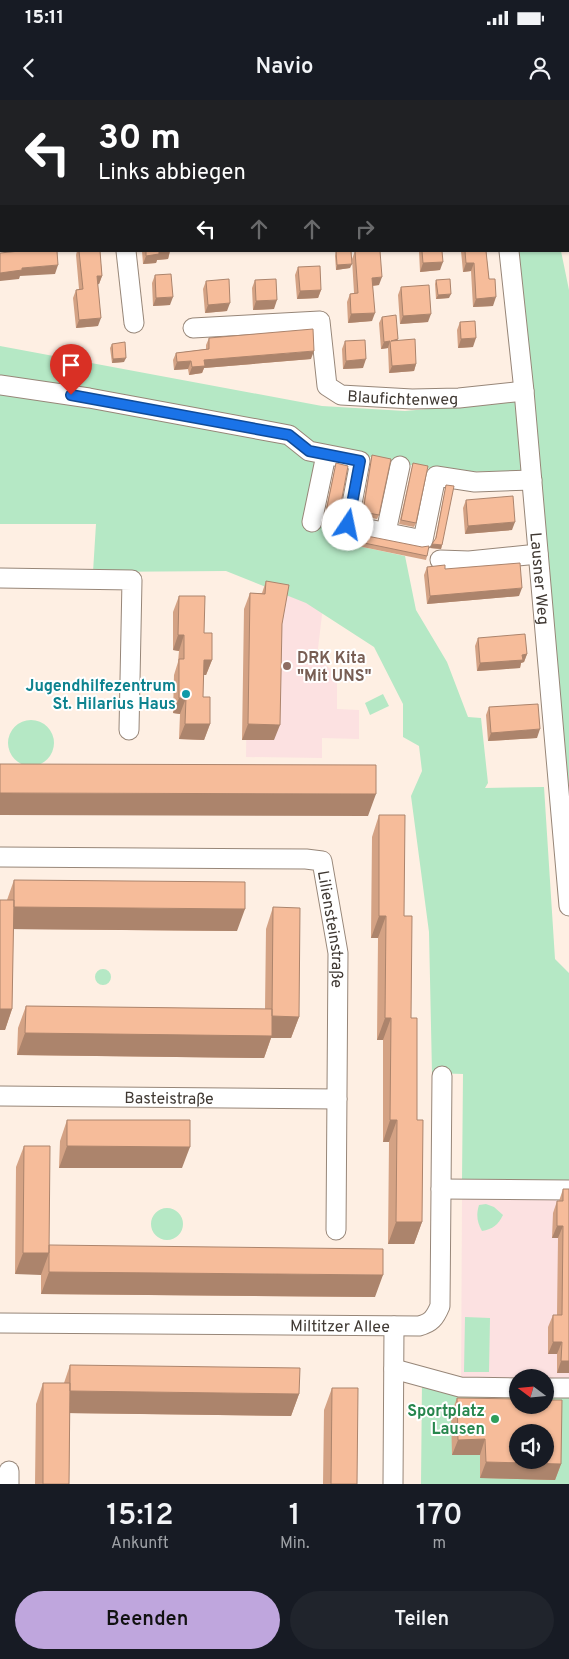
<!DOCTYPE html>
<html lang="de">
<head>
<meta charset="utf-8">
<style>
  :root { --surface:#171b24; --page:#20242c; --text:#f1f3f6; --muted:#9ea1a6; --accent:#bfa6dd }
  body { margin:0; font-family:Overpass,sans-serif; background:var(--page); color:var(--text); height:100vh; display:flex; flex-direction:column; font-size:19px; white-space:nowrap }
  * { box-sizing:border-box; margin:0 }
  p { font-size:16px; color:var(--muted) }
  .icon { flex:none; width:28px; height:28px; fill:none; stroke:currentColor; stroke-width:2; stroke-linecap:round; stroke-linejoin:round }
  .map { position:relative; height:1384px; overflow:hidden }
  .details { display:flex; flex-direction:column; background:var(--surface); flex:1 }
  .details>* { flex:none }
  .top-card { position:absolute; left:0px; top:0px; width:570px; height:152px; box-shadow:0 1px 4px #0004; background:#202124; color:#fff; overflow:hidden }
  .needle { width:32px; rotate:286deg }
  .buttons { position:absolute; left:509px; top:1269px; display:grid; gap:10px }
  .buttons a { display:grid; place-items:center; width:45px; height:45px; border-radius:50%; background:var(--surface); box-shadow:0 1px 4px #0004; font-size:25px }
  .pin { position:absolute; display:grid; place-items:center; width:42px; height:42px; color:#fff; margin:-51px -21px; border-radius:50% 50% 50% 0; rotate:-45deg; box-shadow:0 0 5px #0007 }
  .pin .icon { rotate:45deg }
  .me { position:absolute; width:55px; margin:-28px; rotate:11deg; stroke-linejoin:round; filter:drop-shadow(0 0 4px #0008) }
  .turn { display:flex; align-items:center; gap:18px; height:105px; padding:0 15px; font-size:22px }
  .turn .icon { width:65px; height:65px; stroke-width:2.5 }
  .turn b { display:block; font-size:35px; line-height:42px }
  .lanes { display:flex; align-items:center; height:48px; padding:0 15px; background:#0003; justify-content:center; gap:25px; direction:ltr }
  .lanes .off { opacity:.35 }
  .eta { display:flex; justify-content:space-evenly; align-items:center; height:85px; text-align:center }
  .eta b { font-size:30px; font-weight:600; line-height:35px }
  .button { display:flex; gap:10px; margin-top:auto; padding:10px 15px }
  .button a { flex:1; height:58px; border-radius:30px; background:var(--accent); color:#111; font-size:20px; font-weight:600; line-height:58px; text-align:center }
  .button a+a { background:var(--page); color:var(--text) }
  .status { display:flex; justify-content:space-between; align-items:center; height:35px; padding:0 25px; background:var(--surface); direction:ltr }
  .status svg { height:14px; fill:currentColor }
  header { display:flex; justify-content:space-between; align-items:center; height:65px; padding:0 15px; background:var(--surface); font-size:22px; font-weight:600 }
  .map>svg:first-child { display:block }
  .education { fill:#fce1e1 }
  .green { fill:#b5e8c5; fill-rule:evenodd }
  .lines { fill:none; stroke-linecap:round; stroke-linejoin:round }
  .minor-casing { stroke:#978678; stroke-width:21 }
  .minor { stroke:#fff; stroke-width:19 }
  .wall { fill:#d4a284 }
  .shaded-wall { fill:#ac846c }
  .building { fill:#f6bc9a; stroke:#ac846c; fill-rule:evenodd }
  .route-casing { stroke:#114b97; stroke-width:12 }
  .route { stroke:#1a73e8; stroke-width:9 }
  .education-dot { fill:#8d6e63; stroke:#fff; stroke-width:2 }
  .culture-dot { fill:#0f9aa8; stroke:#fff; stroke-width:2 }
  .leisure-dot { fill:#2e9e5b; stroke:#fff; stroke-width:2 }
  .labels { text-anchor:middle; stroke-width:4; stroke-linejoin:round; paint-order:stroke }
  .street-label { font-size:16px; fill:#3f3832; stroke:#fff }
  .education-label { font-size:16px; font-weight:bold; fill:#785e54; stroke:#fff; text-anchor:start }
  .culture-label { font-size:16px; font-weight:bold; fill:#0d838f; stroke:#fff; text-anchor:end }
  .leisure-label { font-size:16px; font-weight:bold; fill:#27864d; stroke:#fff; text-anchor:end }
</style>
</head>
<body>
<div class="status"><b>15:11</b><svg viewBox="0 0 49 12"><path d="M0 12V9h3v3zM5 12V6h3v6zM10 12V3h3v9zM15 12V0h3v12zM26 1h20v11H26zM47 4h2v5h-2z"/></svg></div>
<header><svg class="icon" aria-label="back" viewBox="0 0 24 24"><path d="M15 5l-7 7 7 7"/></svg>Navio<svg class="icon" aria-label="person" viewBox="0 0 24 24"><circle cx="12" cy="8" r="4"/><path d="M4 21q1-7 8-7t8 7"/></svg></header>
<div class="map">
<svg width="569" height="1384" viewBox="0 0 569 1384">
  <rect width="100%" height="100%" fill="#feefe3"/>
  <!-- education -->
  <path class="education" d="M280,484L323,506L317,557L337,575V609L359,610V639L322,638V658L246,657L248,509Z
    M466,1096H569V1291H545V1278H518L517,1291H461L462,1100Z"/>
  <!-- green -->
  <path class="green" d="M516,151H561L569,190V698L560,595Z
    M0,246L322,306L405,311L515,301L522,371L446,372L320,347L304,423L341,430L339,442L405,456L416,510L447,562L468,617L481,618L488,683L485,688L544,687L555,859L569,873V1082L462,1081L463,974L432,973L429,832L411,696L422,671L419,646L403,637V604L374,547L306,503L226,471L93,472L96,424H0Z
    M383,594L389,606L370,615L365,603Z
    M8 643a23 23 0 1 1 46 0a23 23 0 1 1-46 0Z
    M95 877a8 8 0 1 1 16 0a8 8 0 1 1-16 0Z
    M486,1104L494,1107L503,1115C498,1125 493,1129 482,1131C477,1122 476,1115 479,1105Z
    M151 1124a16 16 0 1 1 32 0a16 16 0 1 1-32 0Z
    M465,1217L490,1218L489,1272H464Z
    M422,1280L517,1291L518,1305H545V1291H569V1384H421ZM518,1332H545V1360H518Z"/>
  <g class="lines">
    <defs>
      <g id="minor">
        <path d="M110,0V1"/>
        <path d="M493,0V1"/>
        <path d="M291,1L308,0"/>
        <path d="M0,26H1"/>
        <path d="M126,151L134,223"/>
        <path id="s1" d="M509,151L524,291L569,806"/>
        <path id="s2" d="M193,228L320,221L327,286L341,295L412,299L459,298L524,291"/>
        <path d="M0,285L89,298L289,335L309,351L360,361L348,425L423,440L436,376L475,382L532,380"/>
        <path d="M312,422L326,355"/>
        <path d="M386,432L400,366"/>
        <path d="M440,460L469,461L538,454"/>
        <path d="M0,478L132,480L129,630"/>
        <path id="s3" d="M0,757L306,759L322,761L338,853L336,1130"/>
        <path id="s4" d="M0,996L337,999"/>
        <path d="M441,1089L569,1090"/>
        <path id="s5" d="M0,1223L419,1226C431,1223 435,1218 440,1206L442,976"/>
        <path d="M394,1269L460,1287L518,1288"/>
        <path d="M545,1288H569"/>
        <path d="M9,1384V1371"/>
        <path d="M393,1384L394,1226"/>
      </g>
    </defs>
    <!-- minor casing -->
    <use href="#minor" class="minor-casing"/>
    <!-- minor -->
    <use href="#minor" class="minor"/>
  </g>
  <!-- wall -->
  <path class="wall" d="M77,151H100L102,176L99,184H98V226L76,228L73,198L76,190L79,189L76,155Z
    M142,151H170L168,159L157,160L156,163L143,164Z
    M336,151L350,168L336,170L335,156Z
    M355,151L379,185L373,186L372,221L348,223L347,202L350,194L354,193L352,159Z
    M419,151H442L440,170L420,172Z
    M461,151H486L489,179L493,206L473,207L471,171L463,172Z
    M298,167L321,190L318,198L297,199L295,175Z
    M155,175L170,205L153,206L152,183Z
    M255,180L274,209L253,210L252,188Z
    M436,180L449,198L436,199L435,184Z
    M206,181L227,211L205,213L203,189Z
    M401,187L428,222L400,224L398,195Z
    M382,217L398,240L416,264L414,271L389,273L388,248L381,249L379,223Z
    M460,222L473,247L458,248L457,230Z
    M209,238L311,259L204,268L202,273L189,275L188,269L174,270L173,260L176,253L206,249V245Z
    M345,241L363,268L343,269L342,249Z
    M112,244L124,262L112,263L110,248Z
    M372,355L379,415L377,419L361,416L371,359Z
    M336,363L338,419L340,426L338,430L322,426Z
    M413,363L416,423L414,427L399,424Z
    M446,385L442,445L441,449L430,448L435,440Z
    M466,400L512,430L465,434L463,408Z
    M342,429L347,432L427,456L426,460L338,442Z
    M427,467L519,496L427,504L424,475Z
    M266,481L282,524L274,640H242L244,509L250,493H262Z
    M179,496L204,533L212,560L206,575H203V597L210,624L204,640L179,639L180,614L173,613L174,575L178,562L179,551L173,550V512Z
    M478,538L527,554L524,562L521,563L520,568L477,571L475,546Z
    M489,607L537,638L488,641L486,615Z
    M379,715L404,816L411,918L422,1122L414,1144H388L389,1042H383V940H377L378,838H371L372,737Z
    M14,780L237,831L13,829L12,909L5,930H0V800H7Z
    M273,807L299,917L291,938H271L264,958L17,955L18,928L26,906L265,909L266,829Z
    M67,1020L182,1068H59L60,1041Z
    M24,1046L49,1146L375,1197L41,1194V1174H15L16,1067Z
    M563,1089L569,1273H557V1254H548V1227L553,1215H557L558,1138H552L553,1113L557,1101H559Z
    M70,1265L299,1294L291,1316L70,1313L69,1384H35L36,1304L43,1283H64Z
    M332,1288L357,1384H323L324,1310Z
    M457,1298L561,1364L555,1380L480,1378V1355H452L451,1314Z"/>
  <!-- shaded-wall -->
  <path class="shaded-wall" d="M0,77H1V85H0Z
    M159,151H170L168,159L157,160L156,163L143,164L146,156Z
    M443,162L440,170L420,172L423,163Z
    M466,163H474L471,171L463,172Z
    M352,164L350,168L336,170L337,165Z
    M58,165L55,174L20,176L19,179L0,181V173L22,168Z
    M97,176H102L99,184L94,185Z
    M382,177L379,185L369,186L372,178Z
    M321,190L318,198L297,199L300,191Z
    M451,194L449,198L436,199L438,195Z
    M173,197L170,205L153,206L156,198Z
    M496,197L493,206L473,207L476,199Z
    M277,200L274,209L253,210L256,201Z
    M230,203L227,211L205,213L208,205Z
    M375,213L372,221L348,223L351,214Z
    M431,214L428,222L400,224L403,216Z
    M101,218L98,226L76,228L79,220Z
    M476,238L473,247L458,248L461,239Z
    M390,241L388,248L381,249L384,242Z
    M314,251L311,259L204,268L202,273L189,275L192,267L204,260Z
    M126,258L124,262L112,263L113,259Z
    M366,259L363,268L343,269L346,261Z
    M191,261L188,269L174,270L177,262Z
    M416,264L414,271L389,273L392,266Z
    M515,422L512,430L465,434L468,426Z
    M432,444L442,445L441,449L430,448Z
    M522,488L519,496L427,504L430,496Z
    M178,535H184L179,551L173,550Z
    M527,554L524,562L521,563L520,568L477,571L480,563Z
    M204,560H212L206,575H198Z
    M179,598H186L180,614L173,613Z
    M185,624H210L204,640L179,639Z
    M248,624L280,625L274,640H242Z
    M540,629L537,638L488,641L491,633Z
    M0,693L376,694L368,716L0,715Z
    M14,807L245,809L237,831L6,829Z
    M379,816H386L378,838H371Z
    M0,909H12L5,930H0Z
    M272,916L299,917L291,938H271L264,958L17,955L25,933Z
    M385,918H391L383,940H377Z
    M390,1020H397L389,1042H383Z
    M67,1046L190,1047L182,1068H59Z
    M396,1122H422L414,1144H388Z
    M557,1126H563L558,1138H552Z
    M23,1153H49L41,1175L15,1174Z
    M49,1172L383,1175L375,1197L41,1194Z
    M553,1242H562L557,1254H548Z
    M561,1261H569V1273H557Z
    M70,1291L299,1294L291,1316L62,1313Z
    M485,1339L480,1355H452L458,1340Z
    M486,1362L561,1364L555,1380L480,1378Z"/>
  <!-- building -->
  <path class="building" d="M447,0V1H425Z
    M0,54H1V77H0Z
    M20,151H57L58,165L22,168V170L0,173V153Z
    M79,151H100L102,176H97L101,218L79,220L76,190L83,189Z
    M146,151H161H159V154L146,156Z
    M336,151H351L352,164L337,165Z
    M355,151H380L382,177L372,178L375,213L351,214L350,194L358,193Z
    M422,151H442L443,162L423,163Z
    M465,151H486L489,179H495L496,197L476,199L474,163H466Z
    M320,166L321,190L300,191L298,167Z
    M171,174L173,197L156,198L155,175Z
    M229,179L230,203L208,205L206,181Z
    M276,179L277,200L256,201L255,180Z
    M450,179L451,194L438,195L436,180Z
    M429,185L431,214L403,216L401,187Z
    M396,215L398,239L391,241L415,239L416,264L392,266L390,241L384,242L382,217Z
    M475,221L476,238L461,239L460,222Z
    M313,229L314,251L204,260L205,266L192,267L191,261L177,262L176,253L209,249V238Z
    M365,240L366,259L346,261L345,241Z
    M125,242L126,258L113,259L112,244Z
    M372,355L391,359L379,415L363,412Z
    M336,363L348,366L338,419L340,426L324,422Z
    M413,363L428,366L416,423L401,420Z
    M446,385L454,386L442,445L432,444L436,438Z
    M513,396L515,422L468,426L466,400Z
    M342,429L347,432L422,447L429,446L427,456L340,438Z
    M520,463L522,488L430,496L427,467L445,465V469Z
    M266,481L289,485L282,524L280,625L248,624L250,493L265,494Z
    M179,496H205L204,533H212V560H204L203,597H210V624H185L186,598H179V559H184V535H178Z
    M525,534L527,554L522,555L523,560L480,563L478,538Z
    M538,604L540,629L491,633L489,607Z
    M0,664L376,665V694L0,693Z
    M379,715H405L404,816H412L411,918H417V1020H423L422,1122H396L397,1020H390L391,918H385L386,816H379Z
    M14,780L245,782V809L14,807Z
    M0,800H14L12,909H0Z
    M273,807L300,808L299,917L272,916Z
    M26,906L272,909V936L25,933Z
    M67,1020H190V1047L67,1046Z
    M24,1046H50L49,1153H23Z
    M563,1089H569V1261H561L562,1242H553V1215H562L563,1126H557V1101H563Z
    M49,1145L383,1149V1175L49,1172Z
    M70,1265L300,1268L299,1294L70,1291Z
    M43,1283H70L69,1384H43Z
    M332,1288H358L357,1384H331Z
    M457,1298L518,1299V1305H545V1300H562L561,1364L486,1362L485,1339L458,1340ZM518,1332H545V1360H518Z"/>
  <g class="lines">
    <defs>
      <path id="route" d="M71,295L289,335L309,351L360,361L348,425"/>
    </defs>
    <!-- route casing -->
    <use href="#route" class="route-casing"/>
    <!-- route -->
    <use href="#route" class="route"/>
  </g>
  <!-- markers -->
  <circle class="education-dot" cx="287" cy="566" r="5"/>
  <circle class="culture-dot" cx="186" cy="594" r="5"/>
  <circle class="leisure-dot" cx="495" cy="1319" r="5"/>
  <g class="labels">
    <!-- street labels -->
    <g class="street-label">
      <text dy="6" stroke="none"><textPath href="#s2" startOffset="271">Blaufichtenweg</textPath></text>
      <text dy="6" stroke="none"><textPath href="#s1" startOffset="329">Lausner Weg</textPath></text>
      <text dy="6" stroke="none"><textPath href="#s3" startOffset="391">Liliensteinstraße</textPath></text>
      <text dy="6" stroke="none"><textPath href="#s4" startOffset="169">Basteistraße</textPath></text>
      <text dy="6" stroke="none"><textPath href="#s5" startOffset="340">Miltitzer Allee</textPath></text>
    </g>
    <!-- education labels -->
    <g class="education-label">
      <text x="297" y="563">DRK Kita<tspan x="297" dy="18">"Mit UNS"</tspan></text>
    </g>
    <!-- culture labels -->
    <g class="culture-label">
      <text x="176" y="591">Jugendhilfezentrum<tspan x="176" dy="18">St. Hilarius Haus</tspan></text>
    </g>
    <!-- leisure labels -->
    <g class="leisure-label">
      <text x="485" y="1316">Sportplatz<tspan x="485" dy="18">Lausen</tspan></text>
    </g>
  </g>
</svg>
<div class="buttons">
<a><svg class="needle" viewBox="-14 -14 28 28"><path d="M0-13l5 13h-10z" fill="#e53935"/><path d="M0 13l5-13h-10z" fill="#9ea1a6"/></svg></a>
<a><svg class="icon" aria-label="sound" viewBox="0 0 24 24"><path d="M4 9h4l5-4v14l-5-4H4zM17 9q2 3 0 6"/></svg></a>
</div>
<div class="pin" style="left:71px;top:295px;background:#d93025"><svg class="icon" aria-label="arrive" viewBox="0 0 24 24"><path d="M6 21V4h12l-3 4 3 4H6"/></svg></div>
<svg class="me" style="left:348px;top:425px" viewBox="-20 -20 40 40"><circle r="19" fill="#fff"/><path d="M0-13L10 11 0 6-10 11z" fill="#1a73e8"/></svg>
<div class="top-card">
<div class="turn"><svg class="icon" aria-label="left" viewBox="0 0 24 24"><path d="M17 20v-9H6M10 6l-5 5 5 5"/></svg><div><b>30 m</b>Links abbiegen</div></div>
<div class="lanes"><svg class="icon" aria-label="left" viewBox="0 0 24 24"><path d="M17 20v-9H6M10 6l-5 5 5 5"/></svg><svg class="icon off" aria-label="ahead" viewBox="0 0 24 24"><path d="M12 20V5M6 11l6-6 6 6"/></svg><svg class="icon off" aria-label="ahead" viewBox="0 0 24 24"><path d="M12 20V5M6 11l6-6 6 6"/></svg><svg class="icon off" aria-label="right" viewBox="0 0 24 24"><path d="M7 20v-9h11M14 6l5 5-5 5"/></svg></div>
</div>
</div>
<section class="details">
<div class="eta">
<div><b>15:12</b><p>Ankunft</p></div>
<div><b>1</b><p>Min.</p></div>
<div><b>170</b><p>m</p></div>
</div>
<div class="button"><a>Beenden</a><a>Teilen</a></div>
</section>
</body>
</html>
